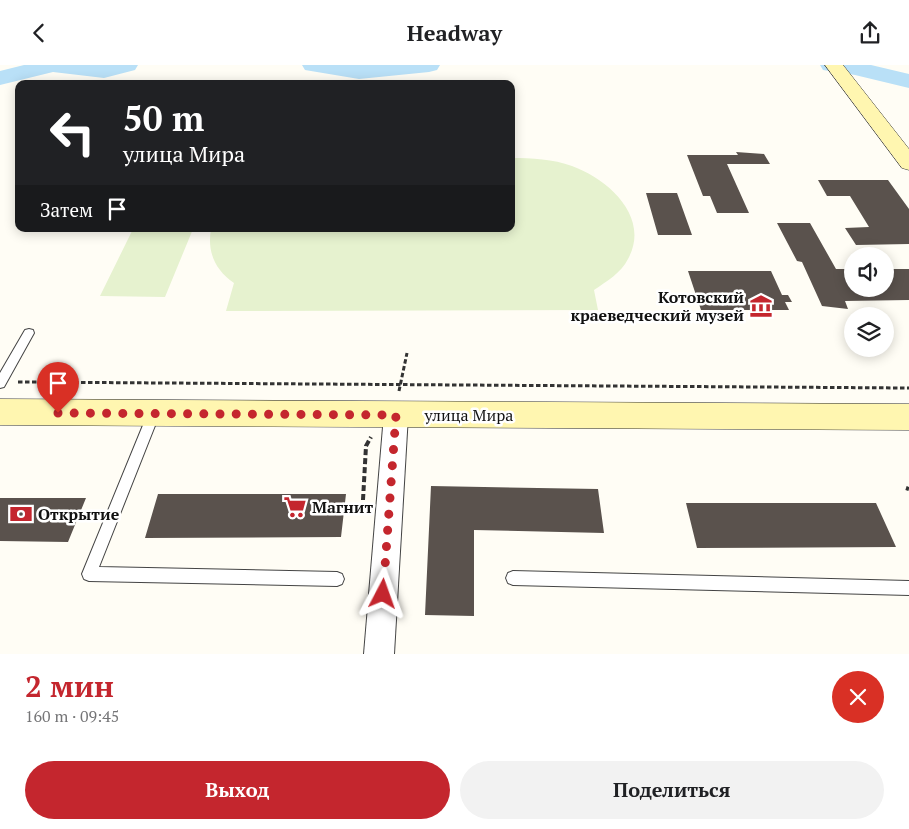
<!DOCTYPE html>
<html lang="ru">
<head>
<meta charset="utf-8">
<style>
  :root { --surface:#fff; --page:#f2f2f2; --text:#202124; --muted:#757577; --accent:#c4262e }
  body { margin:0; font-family:"PT Serif",serif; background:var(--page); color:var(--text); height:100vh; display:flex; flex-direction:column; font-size:19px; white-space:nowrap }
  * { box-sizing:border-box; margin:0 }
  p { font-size:16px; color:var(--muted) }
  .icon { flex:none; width:28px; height:28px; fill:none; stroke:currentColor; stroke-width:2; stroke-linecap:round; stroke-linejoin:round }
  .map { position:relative; height:589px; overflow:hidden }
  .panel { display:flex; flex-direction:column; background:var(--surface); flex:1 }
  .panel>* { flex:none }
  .guide { position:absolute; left:15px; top:15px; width:500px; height:152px; border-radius:10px; box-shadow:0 2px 12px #0003; background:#202124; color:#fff; overflow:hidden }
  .fabs { position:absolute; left:844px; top:182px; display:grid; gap:10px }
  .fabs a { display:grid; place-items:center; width:50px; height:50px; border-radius:50%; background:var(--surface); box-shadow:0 2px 12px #0003; font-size:25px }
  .pin { position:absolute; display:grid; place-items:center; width:42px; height:42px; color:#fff; margin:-51px -21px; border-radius:50% 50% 50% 0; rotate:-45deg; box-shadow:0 0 5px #0007 }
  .pin .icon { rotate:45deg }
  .me { position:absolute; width:55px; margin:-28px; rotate:4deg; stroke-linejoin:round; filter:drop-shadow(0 0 4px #0008) }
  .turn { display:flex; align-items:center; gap:18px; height:105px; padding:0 25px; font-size:22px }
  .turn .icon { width:65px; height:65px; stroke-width:2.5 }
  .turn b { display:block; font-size:35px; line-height:42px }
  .then { display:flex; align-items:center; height:48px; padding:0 25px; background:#0003; gap:10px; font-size:19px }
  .round { display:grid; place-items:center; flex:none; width:52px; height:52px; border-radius:26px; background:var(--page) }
  .headline { display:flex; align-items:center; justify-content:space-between; height:85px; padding:0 25px }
  h1 { font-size:30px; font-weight:700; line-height:38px; color:var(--accent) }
  .action { display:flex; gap:10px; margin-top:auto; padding:10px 25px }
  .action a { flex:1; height:58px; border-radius:30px; background:var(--accent); color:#fff; font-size:20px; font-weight:700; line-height:58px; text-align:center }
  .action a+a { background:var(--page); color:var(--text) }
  header { display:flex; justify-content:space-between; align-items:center; height:65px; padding:0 25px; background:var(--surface); font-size:22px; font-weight:700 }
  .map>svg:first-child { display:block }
  .pitch { fill:#e6f2cf }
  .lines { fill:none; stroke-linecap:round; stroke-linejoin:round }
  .river { fill:#b9e0f7; fill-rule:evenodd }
  .building { fill:#5a524d }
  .lane-casing { stroke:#444; stroke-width:2 }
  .street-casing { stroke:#444; stroke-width:2 }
  .secondary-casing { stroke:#333; stroke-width:1 }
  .path-far1 { stroke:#333; stroke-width:3; stroke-dasharray:4.5 2.5; stroke-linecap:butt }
  .path { stroke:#333; stroke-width:4; stroke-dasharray:6 3; stroke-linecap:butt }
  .lane { fill:#fff; fill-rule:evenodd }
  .street { fill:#fff; fill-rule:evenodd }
  .secondary { fill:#fff6b0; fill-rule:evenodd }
  .route { stroke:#c4262e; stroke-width:9; stroke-dasharray:0 16.2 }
  .labels { text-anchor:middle; stroke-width:5; stroke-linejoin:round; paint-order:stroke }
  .poi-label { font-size:16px; font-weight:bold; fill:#111; stroke:#fff; text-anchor:start }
  .street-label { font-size:16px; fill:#111; stroke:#fff }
</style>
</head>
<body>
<header><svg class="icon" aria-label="back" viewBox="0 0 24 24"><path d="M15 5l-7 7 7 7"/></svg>Headway<svg class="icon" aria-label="share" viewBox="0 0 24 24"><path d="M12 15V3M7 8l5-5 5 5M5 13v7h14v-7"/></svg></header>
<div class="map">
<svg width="909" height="589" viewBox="0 0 909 589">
  <rect width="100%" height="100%" fill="#fffdf5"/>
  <!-- pitch -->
  <path class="pitch" d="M511,93C532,93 553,94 572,101C608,114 651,152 628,194C621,208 607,216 594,225L598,245L226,246L234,218C215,205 207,187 211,164H511Z
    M133,164H193L165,232L100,231Z"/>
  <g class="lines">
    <!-- river -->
    <path class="river" d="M24,0H138L135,5L104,13L53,7L0,20V6Z
      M302,0H440L437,5L429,7L359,14L305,5Z
      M820,0H871L909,9V23L855,10L823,5Z"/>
  </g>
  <!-- building -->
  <path class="building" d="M736,87L764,89L770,99H727L749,148H717L710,131H703L687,90H738Z
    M818,115H888L909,144V179L856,180L845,163L869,162L850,131H827Z
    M646,128H677L692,170H658Z
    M777,158H810L836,204H852V224H885V204H909V235L845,236L848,244L822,241L802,197L797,196Z
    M688,206H771L782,230H788L792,237H785L789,245H771L772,248H753L751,245H701Z
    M431,421L598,424L604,468L474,465V551L425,550Z
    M158,429H346L341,472L145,473Z
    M0,433H86L68,477L0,476Z
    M686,438H876L896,482L697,483Z"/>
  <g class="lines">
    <defs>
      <path id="lane" d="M29,264L33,265L34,268L4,322L0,323V308L25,265Z
        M154,343L158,344L160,348L99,502L337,507L342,509L344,514L342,519L337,521L89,516L84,514L82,509L148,348L150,344Z
        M513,506L909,516V530L513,520L508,518L506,513L508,508Z"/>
      <path id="street" d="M396,339L405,342L408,350L394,589H364L384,350L387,342Z"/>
      <path id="secondary" d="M825,0H843L909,84V105L902,103Z
        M0,334L909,339V365L0,360Z"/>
    </defs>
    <!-- lane casing -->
    <use href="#lane" class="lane-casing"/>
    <!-- street casing -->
    <use href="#street" class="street-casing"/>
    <!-- secondary casing -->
    <use href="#secondary" class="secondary-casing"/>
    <!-- path-far1 -->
    <path class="path-far1" d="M18,317L909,323
      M399,326L407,288"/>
    <!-- path -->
    <path class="path" d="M906,423L909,424
      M363,435L366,381L371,372"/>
    <!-- lane -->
    <use href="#lane" class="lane"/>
    <!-- street -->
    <use href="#street" class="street"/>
    <!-- secondary -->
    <use href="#secondary" class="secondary"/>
  </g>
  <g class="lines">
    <!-- route -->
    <path class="route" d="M58,348L396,350L383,529"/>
  </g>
  <!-- icons -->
  <defs>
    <symbol id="museum-bare" viewBox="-9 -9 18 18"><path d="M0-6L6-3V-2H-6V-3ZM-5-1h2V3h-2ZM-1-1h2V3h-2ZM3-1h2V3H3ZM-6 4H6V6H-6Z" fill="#c4262e" stroke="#fff" stroke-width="2.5" paint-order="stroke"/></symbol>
    <symbol id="supermarket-bare" viewBox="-9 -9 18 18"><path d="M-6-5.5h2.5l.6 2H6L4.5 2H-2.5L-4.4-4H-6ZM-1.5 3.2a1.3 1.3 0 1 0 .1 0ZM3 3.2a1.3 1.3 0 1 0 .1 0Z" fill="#c4262e" stroke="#fff" stroke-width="2.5" paint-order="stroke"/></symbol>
    <symbol id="bank-bare" viewBox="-9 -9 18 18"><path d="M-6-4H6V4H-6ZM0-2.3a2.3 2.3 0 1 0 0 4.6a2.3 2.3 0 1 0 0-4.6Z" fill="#c4262e" stroke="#fff" stroke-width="2.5" paint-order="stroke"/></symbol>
  </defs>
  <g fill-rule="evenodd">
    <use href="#museum-bare" x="745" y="225" width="32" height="32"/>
    <use href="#supermarket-bare" x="279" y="426" width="32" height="32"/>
    <use href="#bank-bare" x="5" y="433" width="32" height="32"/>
  </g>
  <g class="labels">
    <!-- poi labels -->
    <g class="poi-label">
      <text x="744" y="238" text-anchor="end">Котовский<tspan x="744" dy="18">краеведческий музей</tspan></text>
      <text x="312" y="448">Магнит</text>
      <text x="38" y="455">Открытие</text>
    </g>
    <!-- street labels -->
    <g class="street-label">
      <text x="469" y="356">улица Мира</text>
    </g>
  </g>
</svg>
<div class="fabs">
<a><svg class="icon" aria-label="sound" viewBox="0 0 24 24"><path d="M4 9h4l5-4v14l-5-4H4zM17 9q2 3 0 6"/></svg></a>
<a><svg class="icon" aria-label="layers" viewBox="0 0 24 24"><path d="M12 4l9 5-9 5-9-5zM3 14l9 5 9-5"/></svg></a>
</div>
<div class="pin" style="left:58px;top:348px;background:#d93025"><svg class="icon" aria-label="arrive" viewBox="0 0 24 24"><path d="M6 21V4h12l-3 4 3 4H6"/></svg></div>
<svg class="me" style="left:383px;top:529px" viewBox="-20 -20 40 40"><path d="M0-17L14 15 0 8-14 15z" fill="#c4262e" stroke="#fff" stroke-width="4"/></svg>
<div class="guide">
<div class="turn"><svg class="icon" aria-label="left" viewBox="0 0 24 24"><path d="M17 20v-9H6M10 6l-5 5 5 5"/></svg><div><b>50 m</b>улица Мира</div></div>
<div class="then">Затем<svg class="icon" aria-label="arrive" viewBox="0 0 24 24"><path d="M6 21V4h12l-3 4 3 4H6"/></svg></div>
</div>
</div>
<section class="panel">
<div class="headline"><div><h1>2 мин</h1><p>160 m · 09:45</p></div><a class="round" style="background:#d93025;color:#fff"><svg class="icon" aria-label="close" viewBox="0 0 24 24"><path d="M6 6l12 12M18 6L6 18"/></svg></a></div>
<div class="action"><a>Выход</a><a>Поделиться</a></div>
</section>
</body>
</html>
